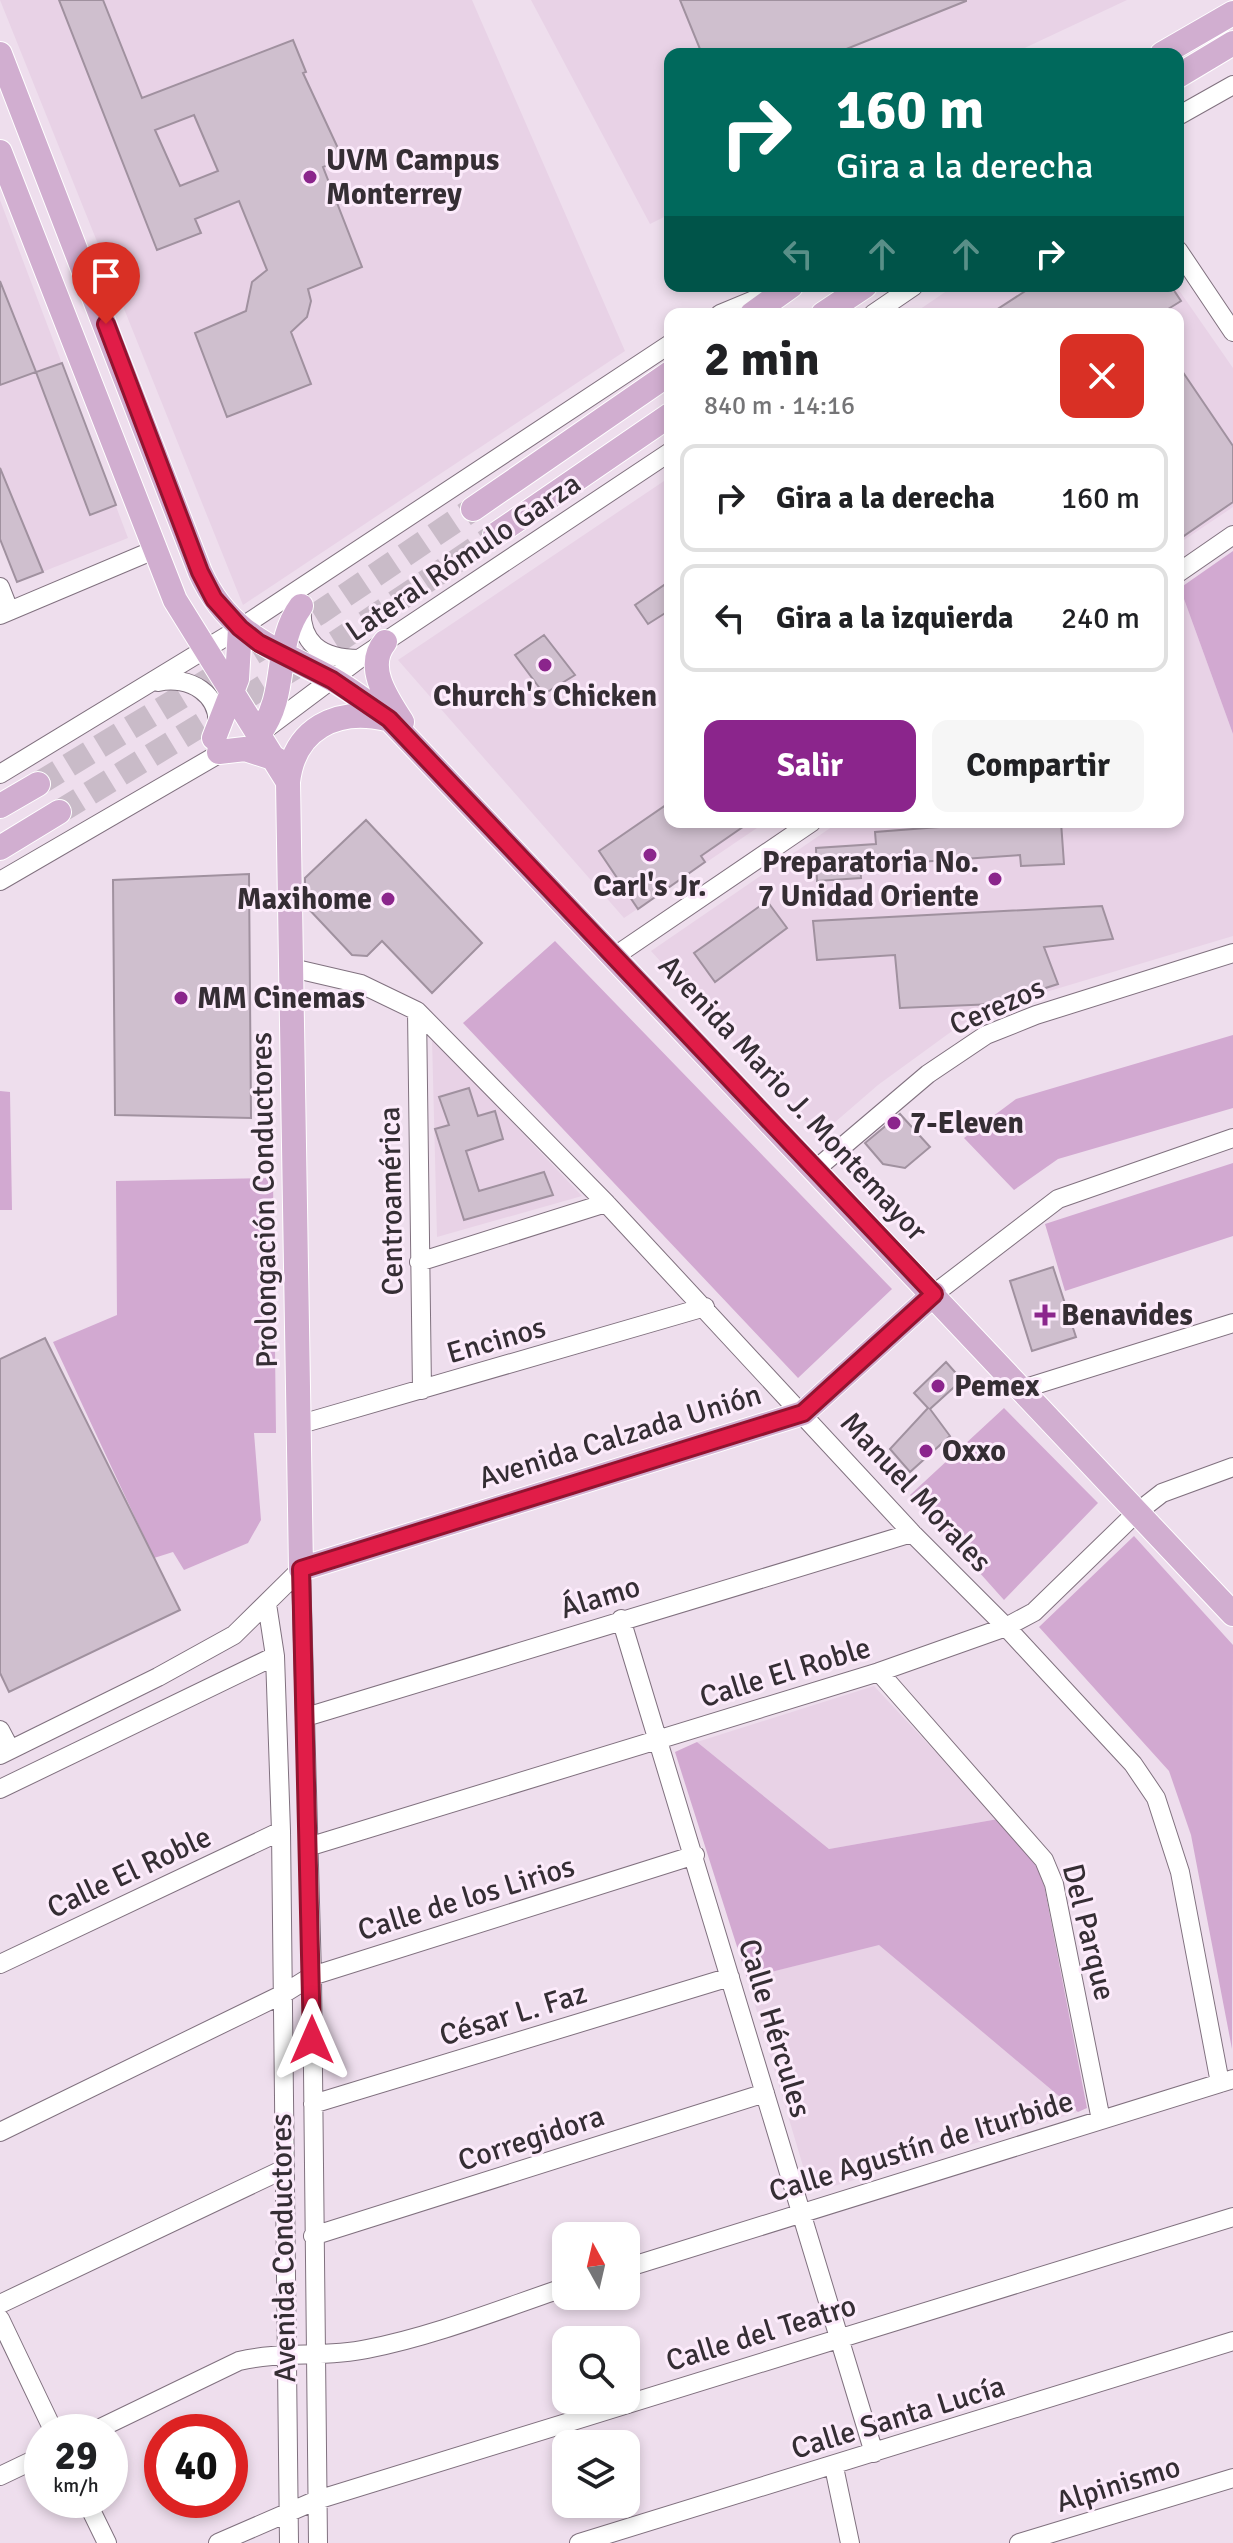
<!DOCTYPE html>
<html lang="es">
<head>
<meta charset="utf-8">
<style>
  :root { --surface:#fff; --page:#f6f6f6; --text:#202124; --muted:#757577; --line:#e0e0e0; --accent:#8b258c }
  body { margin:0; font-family:Signika,sans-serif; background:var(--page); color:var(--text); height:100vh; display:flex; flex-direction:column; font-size:30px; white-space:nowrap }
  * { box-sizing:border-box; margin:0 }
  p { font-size:26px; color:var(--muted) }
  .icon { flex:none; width:44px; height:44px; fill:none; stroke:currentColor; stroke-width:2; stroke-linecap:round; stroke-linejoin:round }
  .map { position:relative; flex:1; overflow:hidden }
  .drawer { position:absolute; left:664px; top:308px; width:520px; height:520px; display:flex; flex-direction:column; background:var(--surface); border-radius:16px; box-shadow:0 4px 12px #0003 }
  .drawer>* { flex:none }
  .hud { position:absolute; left:664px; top:48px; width:520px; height:244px; border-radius:16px; box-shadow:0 4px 12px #0003; background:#00695c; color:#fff; overflow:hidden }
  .needle { width:52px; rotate:352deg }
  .controls { position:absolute; left:552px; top:2222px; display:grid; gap:16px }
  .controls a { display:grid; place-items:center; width:88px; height:88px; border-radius:16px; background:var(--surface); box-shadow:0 4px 12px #0003; font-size:40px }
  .speed { position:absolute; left:24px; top:2414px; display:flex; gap:16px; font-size:40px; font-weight:700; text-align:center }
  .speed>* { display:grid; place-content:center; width:104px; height:104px; border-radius:50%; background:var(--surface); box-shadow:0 4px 12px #0003; line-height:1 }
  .speed small { font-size:20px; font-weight:400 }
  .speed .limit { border:12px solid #d22; background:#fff; color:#111 }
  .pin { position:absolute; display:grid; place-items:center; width:68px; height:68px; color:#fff; margin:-82px -34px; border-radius:50% 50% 50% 0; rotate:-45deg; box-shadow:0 0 8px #0007 }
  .pin .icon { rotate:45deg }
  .me { position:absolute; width:88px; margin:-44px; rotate:0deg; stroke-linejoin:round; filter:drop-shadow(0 0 6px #0008) }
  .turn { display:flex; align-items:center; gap:28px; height:168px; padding:0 40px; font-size:36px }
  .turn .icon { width:104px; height:104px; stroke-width:2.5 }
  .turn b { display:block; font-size:56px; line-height:68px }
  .lanes { display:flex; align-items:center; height:76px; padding:0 40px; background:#0003; justify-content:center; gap:40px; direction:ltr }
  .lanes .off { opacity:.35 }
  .round { display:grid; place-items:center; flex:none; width:84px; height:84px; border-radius:16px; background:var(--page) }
  .head { display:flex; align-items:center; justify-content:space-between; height:136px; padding:0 40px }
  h1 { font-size:48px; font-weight:700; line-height:60px }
  .cta { display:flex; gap:16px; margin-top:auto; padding:16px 40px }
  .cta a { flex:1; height:92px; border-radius:16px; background:var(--accent); color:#fff; font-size:32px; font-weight:700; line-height:92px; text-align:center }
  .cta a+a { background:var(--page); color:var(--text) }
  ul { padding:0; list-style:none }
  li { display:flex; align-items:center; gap:24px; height:108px; margin:0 16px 12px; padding:0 24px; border:4px solid var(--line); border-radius:16px }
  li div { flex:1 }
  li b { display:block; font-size:30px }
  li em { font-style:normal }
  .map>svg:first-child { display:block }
  .built { fill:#e8d2e6 }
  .green { fill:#d2a9d1 }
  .building { fill:#cfbfce; stroke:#a0919f; stroke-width:2; fill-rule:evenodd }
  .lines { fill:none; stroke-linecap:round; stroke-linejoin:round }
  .major-tunnel { stroke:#c9bbc8; stroke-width:24; stroke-dasharray:24 12; stroke-linecap:butt }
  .minor-casing { stroke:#80717f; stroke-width:20 }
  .major-casing { stroke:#fff; stroke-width:26 }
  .minor { stroke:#fff; stroke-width:18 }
  .major { stroke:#d1aed0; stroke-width:24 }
  .route-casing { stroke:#92132f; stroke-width:20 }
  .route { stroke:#e11d48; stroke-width:14 }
  .poi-dot { fill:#8b258c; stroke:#fcebfb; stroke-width:3 }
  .labels { text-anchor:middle; stroke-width:6; stroke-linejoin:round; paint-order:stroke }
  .poi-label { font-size:30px; font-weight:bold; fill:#352e34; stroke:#fcebfb; text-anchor:start }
  .street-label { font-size:30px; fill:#352e34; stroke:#fcebfb }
</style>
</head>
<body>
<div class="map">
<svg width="1233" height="2543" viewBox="0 0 1233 2543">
  <rect width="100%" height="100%" fill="#eedeed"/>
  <!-- built -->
  <path class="built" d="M0,0H472L625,351L243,605Z
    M531,0H1127L1012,54H670V214L650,224Z
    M0,200L128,538L17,582L0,539Z
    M954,286H1176L1233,368V507L1178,544V314H913Z
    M670,477V822H766L624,918L398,660Z
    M1180,588L1233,734V936L1006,1004L959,1026L878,1085L819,1136L651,951L839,822H1178Z
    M432,1038L582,1196L437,1237Z
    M874,1686L998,1819L829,1849L697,1742Z
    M879,1944L1078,2112L811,2193L747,1978Z"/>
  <!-- green -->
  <path class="green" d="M1233,551V734L1180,588Z
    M555,941L892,1289L798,1378L463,1023Z
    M1233,1035V1108L1058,1159L1014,1190L964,1138L1016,1099Z
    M0,1091L10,1092L12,1210H0Z
    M1233,1163V1236L1065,1291L1045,1224Z
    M273,1178L276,1433H254L261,1520L248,1543L184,1570L173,1552L154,1558L53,1342L117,1315L116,1181Z
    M1004,1408L1098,1503L1004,1600L910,1495Z
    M1134,1536L1233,1645L1232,2049L1191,1835L1169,1771L1039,1627Z
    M697,1742L829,1849L998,1819L1030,1849L1044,1885L1087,2108L1078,2112L879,1945L747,1978L675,1752Z"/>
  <!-- building -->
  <path class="building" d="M59,0H103L142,98L293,40L306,72L303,73L343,159L323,167L362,267L308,289L311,301L307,317L291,332L311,384L227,417L195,333L246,311L252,282L267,270L239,201L195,219L201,233L157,250ZM194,115L218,171L180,186L155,130Z
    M680,0H966V1L834,54H702Z
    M0,281L36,372L0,385Z
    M1033,286H1171L1181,301L1160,314H990Z
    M62,363L116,505L90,515L36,372Z
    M1178,365L1233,446V502L1178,540Z
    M0,468L43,572L17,582L0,539Z
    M670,581V610L648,624L635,605Z
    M544,635L575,675L544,694L515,655Z
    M666,805L670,822H750L701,856L705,862L638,909L599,851Z
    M366,820L482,943L432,993L382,941L367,956L352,955L305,905V878Z
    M1004,822H1061L1064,864L1021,866L1020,855L860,866L861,878L817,881L816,848L876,844L875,832Z
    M249,874L251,1118L115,1115L113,880Z
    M767,901L787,928L715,982L694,953Z
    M1102,906L1113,939L1044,947L1058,984L995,1004L900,1008L895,955L817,960L813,921Z
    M469,1088L478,1116L495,1111L503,1139L466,1151L479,1191L544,1172L553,1195L464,1220L435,1129L449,1125L439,1097Z
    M900,1114L930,1147L905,1168L883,1164L865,1143Z
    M1053,1267L1076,1337L1032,1351L1010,1281Z
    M45,1338L180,1610L9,1692L0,1673V1359Z
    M946,1362L962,1380L930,1409L950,1436L910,1472L890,1449L928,1408L914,1393Z"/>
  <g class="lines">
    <!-- major-tunnel -->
    <path class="major-tunnel" d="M38,784L319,613L473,509
      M59,812L338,641L495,535"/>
    <defs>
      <path id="minor" d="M1178,116L1233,85
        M1178,250L1233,332
        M720,314L773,292
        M873,314L914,286
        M1178,573L1233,535
        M0,587L9,610
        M302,603C298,643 321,659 359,659
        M0,615L154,550
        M158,682C189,675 222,694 217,729
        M263,731L359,659L670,452
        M0,774L240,628L670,344
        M0,881L229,748
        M615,956L812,822
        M292,968L361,984L417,1011L606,1203L912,1533L1006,1627L1133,1764L1156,1798L1180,1872L1220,2083
        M417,1011L422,1390
        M816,1169L928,1074L986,1035L1036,1015L1233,953
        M419,1262L606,1203
        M934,1294L1058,1199L1233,1138
        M1019,1390L1233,1323
        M301,1424L705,1307
        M301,1569L312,1976L318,2543
        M267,1604L275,1656L281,1831L289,2543
        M621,1619L874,2453
        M879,1672L1044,1860L1054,1884L1101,2120
        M306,1717L912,1533
        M0,1730L10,1749
        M0,1755L158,1677L234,1635L301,1569
        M0,1789L275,1656
        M308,1847L879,1672L1006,1627L1034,1612L1135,1514L1162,1493L1233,1467
        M0,1964L281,1831
        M313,2104L730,1977
        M0,2132L283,1994L312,1976L695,1855
        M313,2236L765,2093
        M626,2268L1233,2079
        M0,2304L284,2169
        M0,2319L54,2432
        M92,2432L239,2361C281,2351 325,2358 367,2349C434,2336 501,2309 566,2287
        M834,2467L850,2543
        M0,2476L42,2456
        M86,2500L107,2543
        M218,2543L317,2500L1233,2217
        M579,2543L1233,2341
        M1019,2543L1233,2478"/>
      <path id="major" d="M0,54L200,572C229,636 275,648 332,679C353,691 371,705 389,719L1233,1614
        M1162,54L1233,13
        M1178,76L1233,43
        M0,152L175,600L288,782
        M752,314L791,286
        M823,314L865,286
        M473,509L670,373
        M495,535L670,415
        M385,642C364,667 388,700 402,722
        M387,719C336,707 294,729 288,782L301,1569L803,1413L934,1294
        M259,734C290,692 272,645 301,606
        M214,738L237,679L240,628
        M219,752L245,749L276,759
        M0,806L38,784
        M0,848L59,812"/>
    </defs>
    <!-- minor casing -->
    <use href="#minor" class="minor-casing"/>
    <!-- major casing -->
    <use href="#major" class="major-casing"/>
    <!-- minor -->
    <use href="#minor" class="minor"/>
    <!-- major -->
    <use href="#major" class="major"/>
  </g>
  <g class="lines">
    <defs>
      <path id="route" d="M106,324L200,572L214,599L240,628L259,643L332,680L389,719L934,1294L803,1413L301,1569L312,2040"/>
    </defs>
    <!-- route casing -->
    <use href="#route" class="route-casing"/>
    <!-- route -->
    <use href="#route" class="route"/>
  </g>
  <!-- markers -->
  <g class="poi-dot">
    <circle cx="310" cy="177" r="8"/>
    <circle cx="545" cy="665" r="8"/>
    <circle cx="650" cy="855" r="8"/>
    <circle cx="995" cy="879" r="8"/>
    <circle cx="388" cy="899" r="8"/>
    <circle cx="181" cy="998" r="8"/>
    <circle cx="894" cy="1123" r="8"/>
    <path d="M1041 1303h8v8h8v8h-8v8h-8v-8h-8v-8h8z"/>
    <circle cx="938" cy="1386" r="8"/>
    <circle cx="926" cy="1451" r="8"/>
  </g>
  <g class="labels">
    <!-- poi labels -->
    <g class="poi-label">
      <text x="326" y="170">UVM Campus<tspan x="326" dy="34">Monterrey</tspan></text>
      <text x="545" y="706" text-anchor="middle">Church's Chicken</text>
      <text x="979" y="872" text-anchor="end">Preparatoria No.<tspan x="979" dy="34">7 Unidad Oriente</tspan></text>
      <text x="650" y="896" text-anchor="middle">Carl's Jr.</text>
      <text x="372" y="909" text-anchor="end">Maxihome</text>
      <text x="197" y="1008">MM Cinemas</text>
      <text x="910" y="1133">7-Eleven</text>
      <text x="1061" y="1325">Benavides</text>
      <text x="954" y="1396">Pemex</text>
      <text x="942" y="1461">Oxxo</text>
    </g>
    <!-- street labels -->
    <g class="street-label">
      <text transform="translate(463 557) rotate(-34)" y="10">Lateral Rómulo Garza</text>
      <text transform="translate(997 1006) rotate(-24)" y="10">Cerezos</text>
      <text transform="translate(793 1098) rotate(47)" y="10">Avenida Mario J. Montemayor</text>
      <text transform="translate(264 1200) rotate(-91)" y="10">Prolongación Conductores</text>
      <text transform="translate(391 1201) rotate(-91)" y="10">Centroamérica</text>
      <text transform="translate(496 1340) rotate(-16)" y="10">Encinos</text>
      <text transform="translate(620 1436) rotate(-17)" y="10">Avenida Calzada Unión</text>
      <text transform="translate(916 1492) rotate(47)" y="10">Manuel Morales</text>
      <text transform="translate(600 1597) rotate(-17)" y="10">Álamo</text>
      <text transform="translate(785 1672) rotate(-17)" y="10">Calle El Roble</text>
      <text transform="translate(129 1872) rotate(-25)" y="10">Calle El Roble</text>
      <text transform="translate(466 1898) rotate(-17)" y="10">Calle de los Lirios</text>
      <text transform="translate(1089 1932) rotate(76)" y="10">Del Parque</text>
      <text transform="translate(513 2014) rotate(-17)" y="10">César L. Faz</text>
      <text transform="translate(775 2028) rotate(73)" y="10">Calle Hércules</text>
      <text transform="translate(531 2138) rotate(-18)" y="10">Corregidora</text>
      <text transform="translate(921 2146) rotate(-17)" y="10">Calle Agustín de Iturbide</text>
      <text transform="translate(283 2248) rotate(-91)" y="10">Avenida Conductores</text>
      <text transform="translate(761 2333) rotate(-17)" y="10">Calle del Teatro</text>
      <text transform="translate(898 2417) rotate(-17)" y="10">Calle Santa Lucía</text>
      <text transform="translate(1118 2484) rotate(-17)" y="10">Alpinismo</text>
    </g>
  </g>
</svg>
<div class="controls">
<a><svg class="needle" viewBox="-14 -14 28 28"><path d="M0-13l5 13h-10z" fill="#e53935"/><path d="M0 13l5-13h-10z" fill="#757577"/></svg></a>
<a><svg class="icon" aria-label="search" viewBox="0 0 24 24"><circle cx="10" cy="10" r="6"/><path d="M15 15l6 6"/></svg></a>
<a><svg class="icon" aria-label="layers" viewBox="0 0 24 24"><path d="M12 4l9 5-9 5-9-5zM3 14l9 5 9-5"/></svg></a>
</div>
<div class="speed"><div>29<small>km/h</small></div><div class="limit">40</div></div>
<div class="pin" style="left:106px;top:324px;background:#d93025"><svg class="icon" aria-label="arrive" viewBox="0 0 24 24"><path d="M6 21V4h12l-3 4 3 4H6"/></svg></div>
<svg class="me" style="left:312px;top:2040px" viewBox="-20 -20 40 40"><path d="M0-17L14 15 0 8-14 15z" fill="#e11d48" stroke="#fff" stroke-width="4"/></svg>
<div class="hud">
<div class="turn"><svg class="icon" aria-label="right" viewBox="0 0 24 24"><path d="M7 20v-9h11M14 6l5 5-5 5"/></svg><div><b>160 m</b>Gira a la derecha</div></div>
<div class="lanes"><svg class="icon off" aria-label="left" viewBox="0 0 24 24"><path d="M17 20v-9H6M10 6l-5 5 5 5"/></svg><svg class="icon off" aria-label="ahead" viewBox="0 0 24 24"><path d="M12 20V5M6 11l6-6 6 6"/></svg><svg class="icon off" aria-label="ahead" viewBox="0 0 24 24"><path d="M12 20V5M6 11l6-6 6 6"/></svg><svg class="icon" aria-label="right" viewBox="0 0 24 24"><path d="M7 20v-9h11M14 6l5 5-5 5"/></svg></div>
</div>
<section class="drawer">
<div class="head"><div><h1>2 min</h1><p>840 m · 14:16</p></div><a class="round" style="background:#d93025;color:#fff"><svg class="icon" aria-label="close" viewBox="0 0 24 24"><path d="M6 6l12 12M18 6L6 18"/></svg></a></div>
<ul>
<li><svg class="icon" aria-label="right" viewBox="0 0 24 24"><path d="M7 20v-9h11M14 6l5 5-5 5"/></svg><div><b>Gira a la derecha</b></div><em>160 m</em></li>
<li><svg class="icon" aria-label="left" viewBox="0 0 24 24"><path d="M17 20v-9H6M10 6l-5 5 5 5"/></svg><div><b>Gira a la izquierda</b></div><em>240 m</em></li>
</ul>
<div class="cta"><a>Salir</a><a>Compartir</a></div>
</section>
</div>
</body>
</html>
